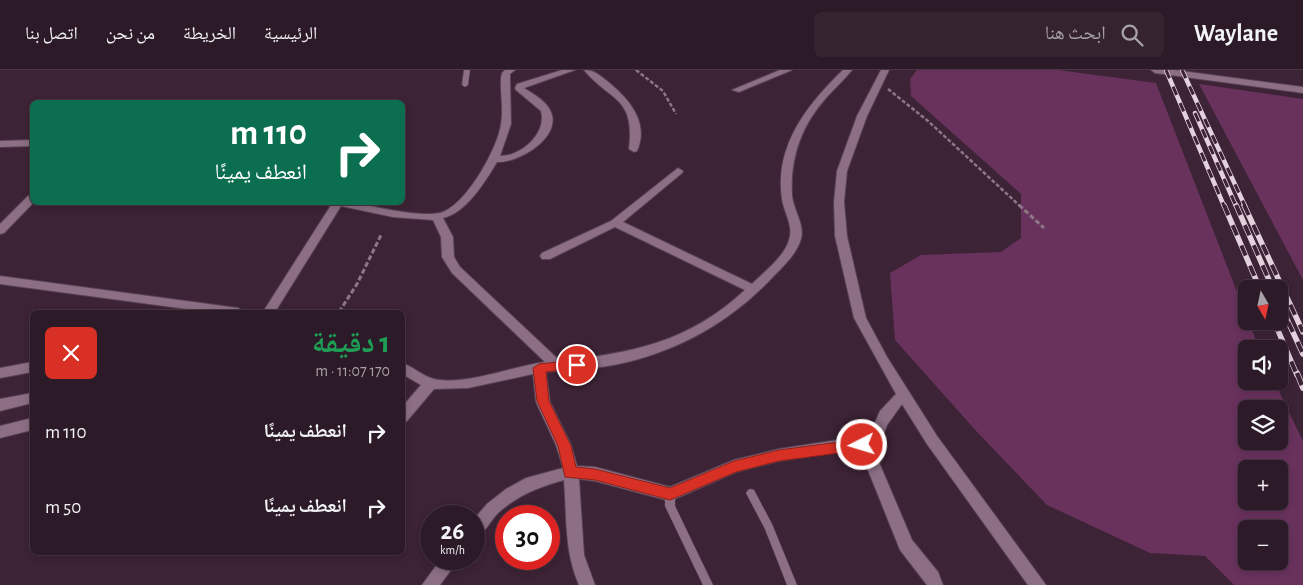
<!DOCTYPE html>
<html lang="ar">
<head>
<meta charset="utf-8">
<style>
  :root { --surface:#2d1a28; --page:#352330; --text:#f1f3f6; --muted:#a7a1a8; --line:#483845 }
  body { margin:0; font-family:"Alegreya Sans","Noto Naskh Arabic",sans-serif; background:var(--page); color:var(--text); direction:rtl; height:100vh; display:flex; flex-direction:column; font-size:19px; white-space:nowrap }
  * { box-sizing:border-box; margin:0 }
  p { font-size:16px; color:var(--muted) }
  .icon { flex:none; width:28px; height:28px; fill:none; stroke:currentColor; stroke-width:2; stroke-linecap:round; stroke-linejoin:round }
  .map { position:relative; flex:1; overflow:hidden; direction:ltr }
  .side { position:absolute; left:30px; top:240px; width:375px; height:245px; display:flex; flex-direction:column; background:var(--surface); border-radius:8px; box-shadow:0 2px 8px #0003,0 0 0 1px var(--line); direction:rtl }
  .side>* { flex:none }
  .hud { position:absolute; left:30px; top:30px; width:375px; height:105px; border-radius:8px; box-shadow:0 2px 8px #0003,0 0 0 1px var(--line); direction:rtl; background:#0b6e4f; color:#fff; overflow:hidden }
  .needle { width:32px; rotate:171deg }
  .buttons { position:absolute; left:1238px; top:210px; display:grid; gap:10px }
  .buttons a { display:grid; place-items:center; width:50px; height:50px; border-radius:8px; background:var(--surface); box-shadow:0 2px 8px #0003,0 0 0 1px var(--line); font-size:25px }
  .speed { position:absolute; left:420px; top:435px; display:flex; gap:10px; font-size:25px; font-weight:700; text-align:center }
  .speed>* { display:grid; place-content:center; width:65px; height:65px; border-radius:50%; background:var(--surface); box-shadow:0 2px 8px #0003,0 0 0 1px var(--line); line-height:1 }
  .speed small { font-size:12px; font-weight:400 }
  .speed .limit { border:8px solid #d22; background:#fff; color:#111 }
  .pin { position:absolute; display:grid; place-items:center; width:42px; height:42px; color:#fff; margin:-21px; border:2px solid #fff; border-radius:50%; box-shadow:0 1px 5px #0007 }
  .me { position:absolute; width:55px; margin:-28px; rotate:265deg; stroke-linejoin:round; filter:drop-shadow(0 0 4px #0008) }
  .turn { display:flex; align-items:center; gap:18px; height:105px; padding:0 15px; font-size:22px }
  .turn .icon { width:65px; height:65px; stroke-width:2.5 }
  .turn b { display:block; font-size:35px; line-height:42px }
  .round { display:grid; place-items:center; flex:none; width:52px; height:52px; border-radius:8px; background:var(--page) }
  .headline { display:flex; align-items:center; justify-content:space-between; height:85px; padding:0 15px }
  h1 { font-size:30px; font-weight:700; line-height:38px; color:#1e9e55 }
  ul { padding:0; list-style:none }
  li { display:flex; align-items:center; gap:15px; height:75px; padding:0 15px }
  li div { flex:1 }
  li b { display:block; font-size:19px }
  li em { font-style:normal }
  header { display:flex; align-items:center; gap:30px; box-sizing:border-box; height:70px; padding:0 25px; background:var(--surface); border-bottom:1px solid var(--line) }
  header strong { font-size:24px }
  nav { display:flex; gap:28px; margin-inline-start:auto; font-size:18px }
  .search { width:350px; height:45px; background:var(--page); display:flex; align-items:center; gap:12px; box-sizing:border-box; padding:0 18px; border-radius:8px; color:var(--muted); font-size:19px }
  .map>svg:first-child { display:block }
  .green { fill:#69325d; fill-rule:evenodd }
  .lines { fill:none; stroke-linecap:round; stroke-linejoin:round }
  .lane-casing { stroke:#574152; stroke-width:1 }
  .street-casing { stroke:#574152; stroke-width:2 }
  .secondary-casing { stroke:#574152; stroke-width:2 }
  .path-far1 { stroke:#8d7786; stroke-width:2.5; stroke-dasharray:4 2; stroke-linecap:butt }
  .path { stroke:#8d7786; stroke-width:3; stroke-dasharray:5 2.5; stroke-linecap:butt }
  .lane { fill:#8c6f84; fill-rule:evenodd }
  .street { fill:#8c6f84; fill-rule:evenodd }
  .secondary { fill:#8c6f84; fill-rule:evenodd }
  .rail-far2-casing { stroke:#e3d1de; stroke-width:4.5 }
  .rail-far1-casing { stroke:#e3d1de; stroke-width:5.5 }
  .rail-casing { stroke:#e3d1de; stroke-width:6 }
  .rail-far2 { stroke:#3c2335; stroke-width:3; stroke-dasharray:9; stroke-linecap:butt }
  .rail-far1 { stroke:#3c2335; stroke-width:4; stroke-dasharray:11; stroke-linecap:butt }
  .rail { stroke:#3c2335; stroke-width:4.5; stroke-dasharray:13; stroke-linecap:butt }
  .route { fill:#d93025; stroke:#8d1f18 }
</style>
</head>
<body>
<header>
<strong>Waylane</strong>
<div class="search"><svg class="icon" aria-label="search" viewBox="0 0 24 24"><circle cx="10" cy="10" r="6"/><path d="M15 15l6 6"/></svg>ابحث هنا</div>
<nav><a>الرئيسية</a><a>الخريطة</a><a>من نحن</a><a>اتصل بنا</a></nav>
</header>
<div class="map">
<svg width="1303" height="515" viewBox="0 0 1303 515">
  <rect width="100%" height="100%" fill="#3c2335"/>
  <!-- green -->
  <path class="green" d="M917,0H1058L1156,13L1246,245V251H1249L1259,279H1246V311H1274L1303,371V515H1234L1205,486L1150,483L1047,435L978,363L895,270L890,203L921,185L1001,182L1021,168V124L911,26L910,9ZM1246,339H1279V371H1246ZM1246,399H1279V431H1246ZM1246,459H1279V491H1246Z
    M1199,14L1303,29V210Z"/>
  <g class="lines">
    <defs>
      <path id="lane" d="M464,0H470L468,15L465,17L462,15Z
        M751,419L754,420L772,454L797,515H787L765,459L746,423L748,420Z
        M670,420L673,421L675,424V436L713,515H703L665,436V424L667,421Z"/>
      <path id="street" d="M505,0H515L510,4V8L511,54L500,86C522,86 547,63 541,41L516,20L515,18L517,14L562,0H575L524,18C533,24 545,30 550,40C564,66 519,93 497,92C485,112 466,143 443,148L453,167L454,187L460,197L560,291C633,283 689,272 745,220L615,157L550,189H542L540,186L542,183L611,151L678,98L683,101L682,103L623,152L752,214C764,202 784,187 789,170C794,156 784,143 782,129C774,76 807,35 843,0H852C844,10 835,18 826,28C801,56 790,88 792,125C793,140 805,154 801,169C796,186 780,199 769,211C726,255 674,283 614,295C592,299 568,300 546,302L550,332L571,375L577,396L595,397L670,417L734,390L779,379L851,368L868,369L880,341L896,324L854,248L835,166L834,132L837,101L857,46L881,0H889L867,46L847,101L844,132L847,166L866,248L887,287L937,366L1046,515H1028L927,374L902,334L887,355L881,372L878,390L912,470L938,502L943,515H927L900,480L864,390L865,381L851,380L779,391L736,402L670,431L595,411L579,409L584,485L595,515H579C564,481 567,447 564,410C539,417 518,425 498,443C490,451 485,464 474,468V449L487,434L506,419L526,408L563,398L556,375L536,332L533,304L468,318L434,319L407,351L402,353V337L421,315L402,304V293C414,297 422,306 434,309C464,316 513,296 545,292L452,203L442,187L441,167L433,150L393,147L341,136L275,242H263L333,132C365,132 393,143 424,144C430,144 438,144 443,142C467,133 498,78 501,54C504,39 500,24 501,8L502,3Z
        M584,0C595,0 599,5 607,11C628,28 650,52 637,81L634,82L629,79C635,26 612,33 584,0Z
        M780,0H792L739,22L732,20Z
        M32,70V76L0,77V71Z
        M32,125L34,132L4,163L0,164V154L28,126Z
        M0,206L238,238L244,242H209L0,214Z
        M32,292V302L0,308V298Z
        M32,323V333L0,341V329Z
        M32,348V360L0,368V356Z
        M441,489H459L440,515H422Z"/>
      <path id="secondary" d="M1151,0H1174L1303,17V23L1155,3Z"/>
    </defs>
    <!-- lane casing -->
    <use href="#lane" class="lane-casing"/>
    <!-- street casing -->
    <use href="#street" class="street-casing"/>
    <!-- secondary casing -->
    <use href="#secondary" class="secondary-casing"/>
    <!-- path-far1 -->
    <path class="path-far1" d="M636,0L663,21L676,44
      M888,19L928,51L1020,136"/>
    <!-- path -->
    <path class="path" d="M1019,135L1044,158
      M339,242L357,214L381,165"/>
    <!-- lane -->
    <use href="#lane" class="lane"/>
    <!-- street -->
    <use href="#street" class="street"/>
    <!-- secondary -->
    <use href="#secondary" class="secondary"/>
    <defs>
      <path id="rail-far2" d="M1166,0L1224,136
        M1182,0L1245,136
        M1195,43L1236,136"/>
      <path id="rail-far1" d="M1224,135L1260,219
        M1236,135L1273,219
        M1244,135L1303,262
        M1279,232L1303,284
        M1274,251L1297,305"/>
      <path id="rail" d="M1297,303L1303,318"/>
    </defs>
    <!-- rail-far2 casing -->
    <use href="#rail-far2" class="rail-far2-casing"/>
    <!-- rail-far1 casing -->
    <use href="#rail-far1" class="rail-far1-casing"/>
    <!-- rail casing -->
    <use href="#rail" class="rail-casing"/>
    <!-- rail-far2 -->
    <use href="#rail-far2" class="rail-far2"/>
    <!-- rail-far1 -->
    <use href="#rail-far1" class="rail-far1"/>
    <!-- rail -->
    <use href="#rail" class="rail"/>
  </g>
  <!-- route -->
  <path class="route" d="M577,290L583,295L581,298L546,302L549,331L571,376L576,397L595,399L670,418L734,391L779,380L862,369L866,371L868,375L866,379L862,380L779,391L736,402L670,430L595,410L565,407L558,376L537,331L533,298L539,294Z"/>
</svg>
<div class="buttons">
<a><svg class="needle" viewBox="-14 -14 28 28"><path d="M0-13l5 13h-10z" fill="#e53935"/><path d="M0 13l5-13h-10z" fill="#a7a1a8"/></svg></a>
<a><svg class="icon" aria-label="sound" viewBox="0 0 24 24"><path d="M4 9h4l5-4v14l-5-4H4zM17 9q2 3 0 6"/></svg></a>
<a><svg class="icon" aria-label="layers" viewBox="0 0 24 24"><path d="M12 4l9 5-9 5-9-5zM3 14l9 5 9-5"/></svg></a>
<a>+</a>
<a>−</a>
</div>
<div class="speed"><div>26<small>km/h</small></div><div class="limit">30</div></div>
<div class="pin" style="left:577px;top:295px;background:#d93025"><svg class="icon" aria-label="arrive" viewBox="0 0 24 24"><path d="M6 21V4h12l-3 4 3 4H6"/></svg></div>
<svg class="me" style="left:862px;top:375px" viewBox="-20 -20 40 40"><circle r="17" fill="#d93025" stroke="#fff" stroke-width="3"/><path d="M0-11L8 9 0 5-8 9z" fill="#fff"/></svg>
<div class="hud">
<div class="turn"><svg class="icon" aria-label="right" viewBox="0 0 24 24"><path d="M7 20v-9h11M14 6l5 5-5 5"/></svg><div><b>110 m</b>انعطف يمينًا</div></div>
</div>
<section class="side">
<div class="headline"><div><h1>1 دقيقة</h1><p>170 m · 11:07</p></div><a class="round" style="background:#d93025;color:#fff"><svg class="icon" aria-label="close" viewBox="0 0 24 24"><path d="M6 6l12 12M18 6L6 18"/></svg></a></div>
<ul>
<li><svg class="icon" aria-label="right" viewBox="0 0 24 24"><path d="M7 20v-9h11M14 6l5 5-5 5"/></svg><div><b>انعطف يمينًا</b></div><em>110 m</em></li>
<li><svg class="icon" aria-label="right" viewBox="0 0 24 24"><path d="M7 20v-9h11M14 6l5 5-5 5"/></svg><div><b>انعطف يمينًا</b></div><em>50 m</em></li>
</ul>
</section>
</div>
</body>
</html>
